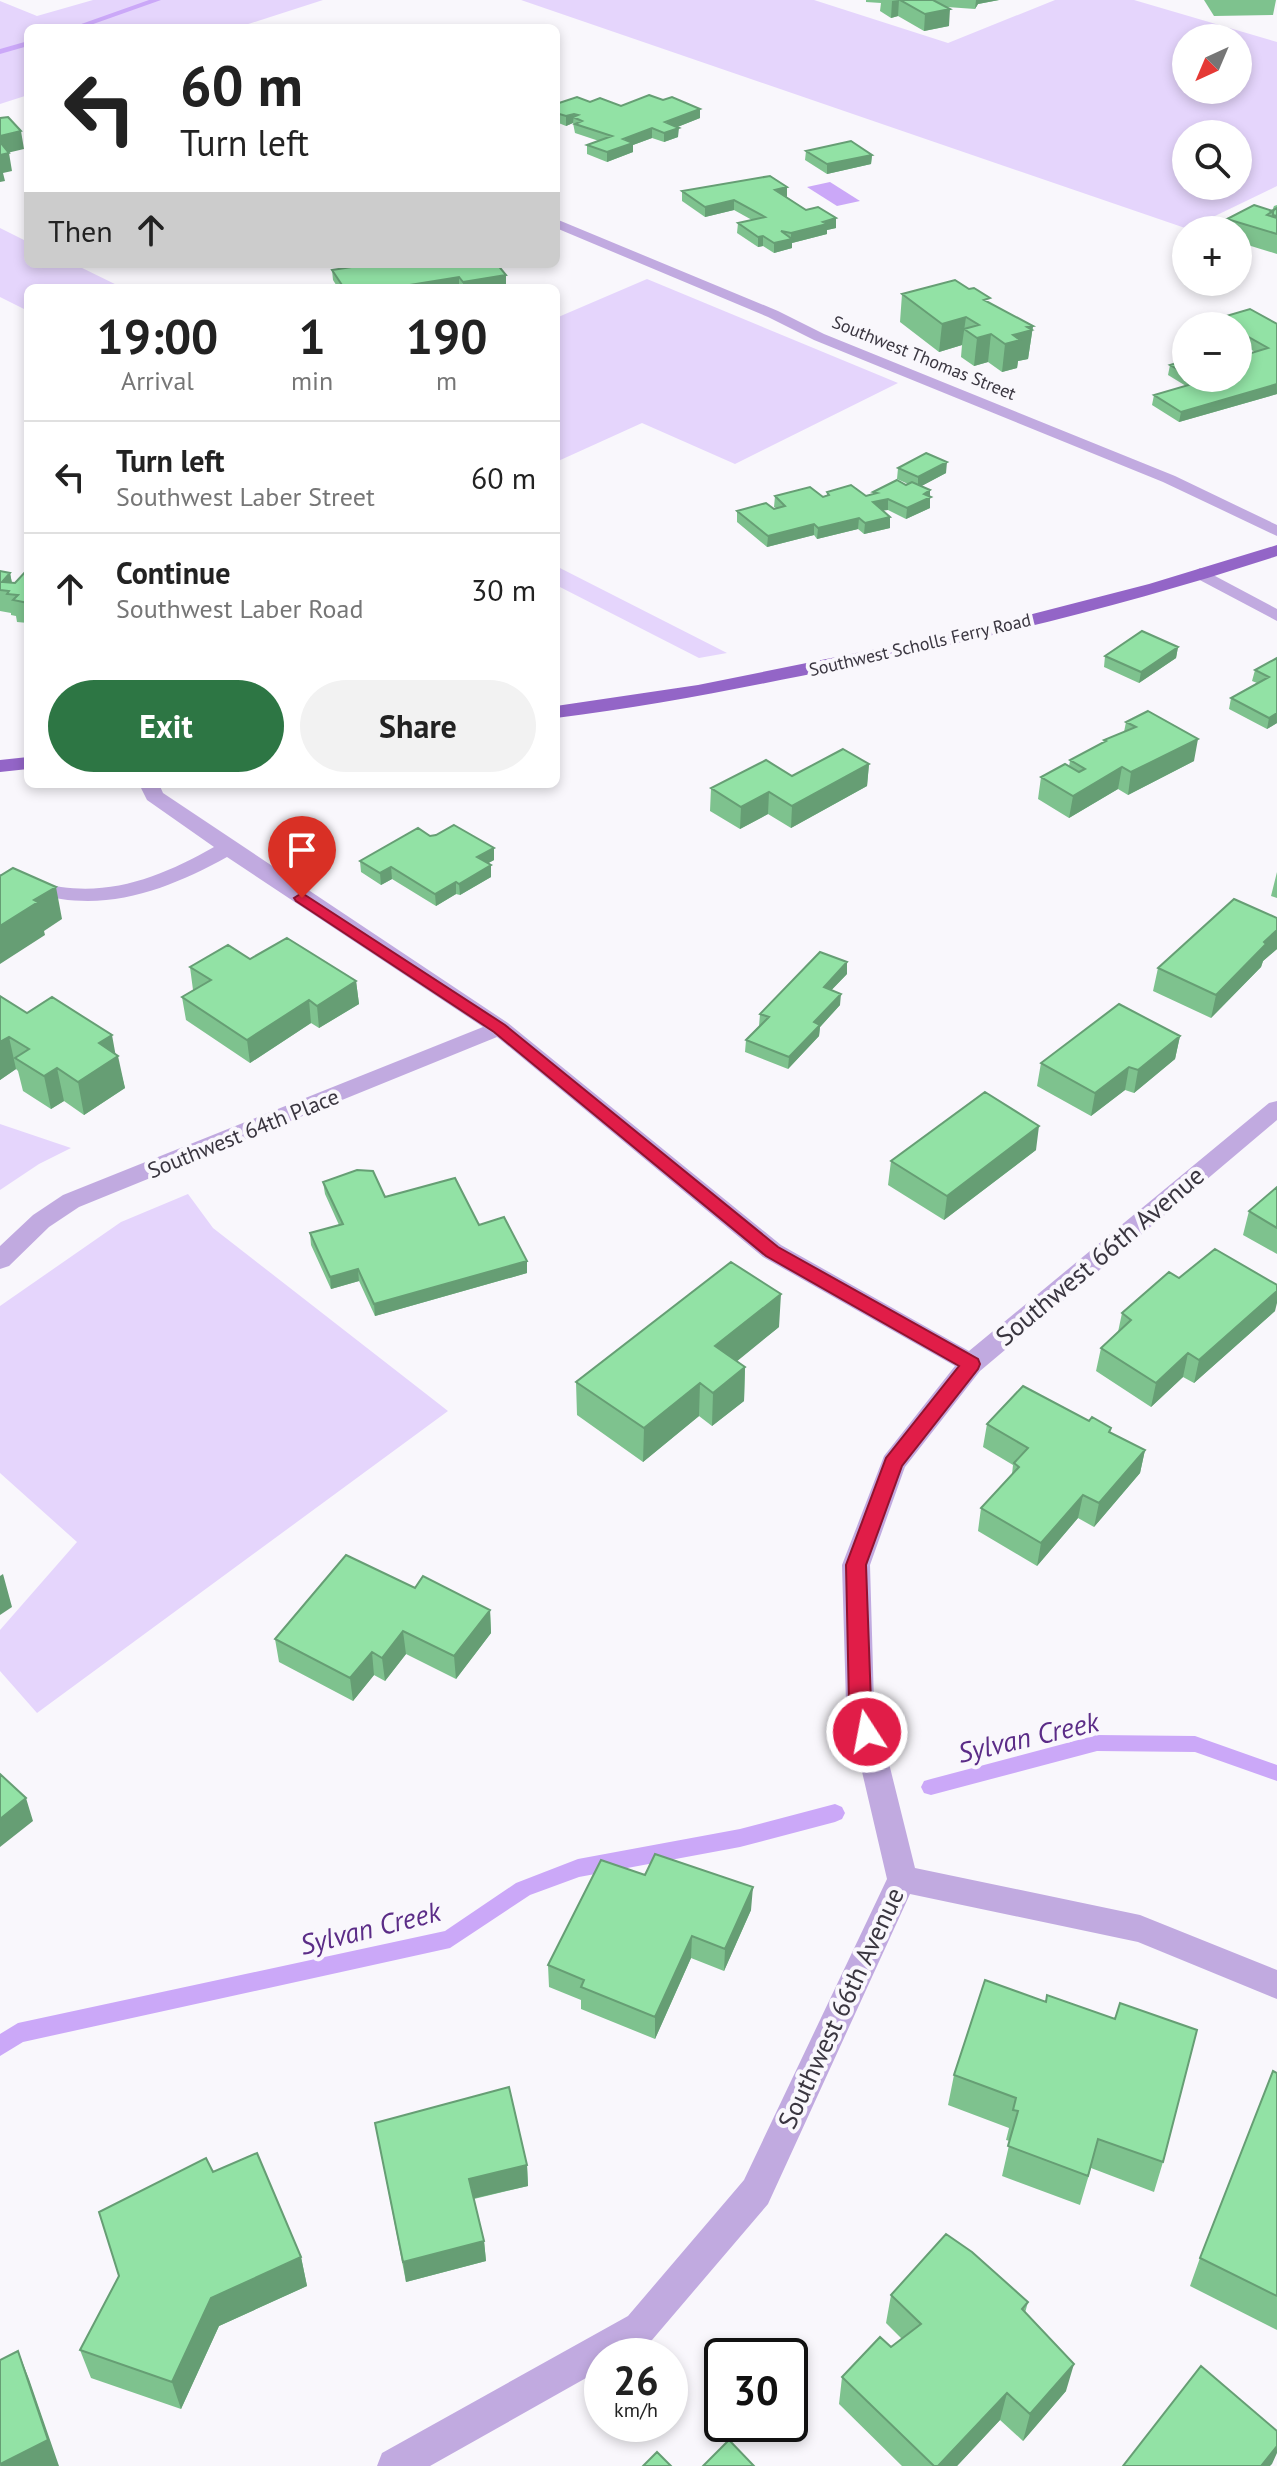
<!DOCTYPE html>
<html lang="en">
<head>
<meta charset="utf-8">
<style>
  :root { --surface:#fff; --page:#f2f2f2; --text:#222; --muted:#767676; --line:#e0e0e0; --accent:#2d7644 }
  body { margin:0; font-family:"PT Sans",sans-serif; background:var(--page); color:var(--text); height:100vh; display:flex; flex-direction:column; font-size:30px; white-space:nowrap }
  * { box-sizing:border-box; margin:0 }
  p { font-size:26px; color:var(--muted) }
  .icon { flex:none; width:44px; height:44px; fill:none; stroke:currentColor; stroke-width:2; stroke-linecap:round; stroke-linejoin:round }
  .map { position:relative; flex:1; overflow:hidden }
  .drawer { position:absolute; left:24px; top:284px; width:536px; height:504px; display:flex; flex-direction:column; background:var(--surface); border-radius:12px; box-shadow:0 4px 12px #0003 }
  .drawer>* { flex:none }
  .banner { position:absolute; left:24px; top:24px; width:536px; height:244px; border-radius:12px; box-shadow:0 4px 12px #0003; background:#fff; color:var(--text); overflow:hidden }
  .needle { width:52px; rotate:224deg }
  .tools { position:absolute; left:1172px; top:24px; display:grid; gap:16px }
  .tools a { display:grid; place-items:center; width:80px; height:80px; border-radius:50%; background:var(--surface); box-shadow:0 4px 12px #0003; font-size:40px }
  .speed { position:absolute; left:584px; top:2338px; display:flex; gap:16px; font-size:40px; font-weight:700; text-align:center }
  .speed>* { display:grid; place-content:center; width:104px; height:104px; border-radius:50%; background:var(--surface); box-shadow:0 4px 12px #0003; line-height:1 }
  .speed small { font-size:20px; font-weight:400 }
  .speed .limit { border:4px solid #111; border-radius:12px; background:#fff; color:#111 }
  .pin { position:absolute; display:grid; place-items:center; width:68px; height:68px; color:#fff; margin:-82px -34px; border-radius:50% 50% 50% 0; rotate:-45deg; box-shadow:0 0 8px #0007 }
  .pin .icon { rotate:45deg }
  .me { position:absolute; width:88px; margin:-44px; rotate:349deg; stroke-linejoin:round; filter:drop-shadow(0 0 6px #0008) }
  .turn { display:flex; align-items:center; gap:28px; height:168px; padding:0 24px; font-size:36px }
  .turn .icon { width:104px; height:104px; stroke-width:2.5 }
  .turn b { display:block; font-size:56px; line-height:68px }
  .then { display:flex; align-items:center; height:76px; padding:0 24px; background:#0003; gap:16px; font-size:30px }
  .eta { display:flex; justify-content:space-evenly; align-items:center; height:136px; text-align:center }
  .eta b { font-size:48px; font-weight:800; line-height:56px }
  .action { display:flex; gap:16px; margin-top:auto; padding:16px 24px }
  .action a { flex:1; height:92px; border-radius:48px; background:var(--accent); color:#fff; font-size:32px; font-weight:800; line-height:92px; text-align:center }
  .action a+a { background:var(--page); color:var(--text) }
  ul { padding:0; list-style:none }
  li { display:flex; align-items:center; gap:24px; height:112px; padding:0 24px; border-top:2px solid var(--line) }
  li div { flex:1 }
  li b { display:block; font-size:30px }
  li em { font-style:normal }
  .map>svg:first-child { display:block }
  .green { fill:#e5d5fc; fill-rule:evenodd }
  .water { fill:#cba8f8 }
  .lines { fill:none; stroke-linecap:round; stroke-linejoin:round }
  .stream { fill:#cba8f8; fill-rule:evenodd }
  .minor { fill:#c1aae0; fill-rule:evenodd }
  .major { fill:#9365c7; fill-rule:evenodd }
  .wall { fill:#7ec28e }
  .shaded-wall { fill:#669e74 }
  .building { fill:#92e2a5; stroke:#669e74; stroke-width:2 }
  .route { fill:#e11d48; stroke:#92132f; stroke-width:2 }
  .labels { text-anchor:middle; stroke-width:8; stroke-linejoin:round; paint-order:stroke }
  .far-street-label { font-size:18px; fill:#3a3640; stroke:#f9f7fc }
  .street-label { font-size:22px; fill:#3a3640; stroke:#f9f7fc }
  .near-street-label { font-size:26px; fill:#3a3640; stroke:#f9f7fc }
  .near-water-label { font-size:28px; font-style:italic; fill:#5b2c87; stroke:#f9f7fc }
</style>
</head>
<body>
<div class="map">
<svg width="1277" height="2466" viewBox="0 0 1277 2466">
  <rect width="100%" height="100%" fill="#f9f7fc"/>
  <!-- green -->
  <path class="green" d="M93,0H323L236,28H28V95L0,104V1L37,16Z
    M521,0H814L948,43L1055,0H1134L1277,42V186L1188,229ZM1238,38V90H1186V38ZM1238,134V186H1186V134Z
    M0,228L28,242V264H74L123,288H28V311L0,297Z
    M647,279L898,383L735,464L642,423L556,462V318Z
    M556,566L727,653L699,658L556,585Z
    M0,1124L71,1148L39,1164L0,1190Z
    M188,1194L213,1228L448,1411L37,1713L0,1671V1630L77,1542L0,1473V1306L121,1222Z"/>
  <!-- water -->
  <path class="water" d="M830,182L860,201L837,206L807,187Z"/>
  <g class="lines">
    <!-- stream -->
    <path class="stream" d="M149,0H161L82,28H70Z
      M28,41V46L0,54V49Z
      M1097,1735L1195,1736L1277,1765V1781L1195,1752L1097,1751L931,1795L924,1793L921,1787L924,1781L931,1779Z
      M835,1804L842,1807L845,1813L842,1819L835,1822L740,1847L579,1877L530,1895L450,1948L23,2042L0,2056V2034L18,2023L445,1931L516,1883L578,1859L740,1829Z"/>
    <!-- minor -->
    <path class="minor" d="M556,219L778,311L824,334L1175,476L1277,525V536L1163,482L814,340L768,317L556,228Z
      M1200,568L1277,609V621L1194,577L1191,573Z
      M139,784H159L163,793L508,1023L781,1245L969,1351L1269,1103L1277,1101V1120L980,1371L905,1467L870,1565L874,1703L915,1868L1140,1915L1277,1970V1999L1138,1942L910,1894L768,2204L652,2340L625,2356H602V2369L430,2466H377L382,2453L628,2316L744,2180L887,1879L846,1703L842,1565L884,1456L955,1366L763,1257L497,1037L79,1207L49,1227L9,1266L0,1269V1246L33,1215L63,1195L483,1027L227,857C176,885 121,908 61,899C41,896 21,889 0,886V874C20,877 40,883 61,887C117,895 166,874 214,847L147,800Z"/>
    <!-- major -->
    <path class="major" d="M1277,545V556C1121,607 962,645 801,676C720,692 639,708 556,718V706L698,685L970,630L1149,584Z
      M28,757V769L0,772V760Z"/>
  </g>
  <!-- wall -->
  <path class="wall" d="M866,0H999L978,4L975,9L947,7L949,26L924,31L898,16L891,18L880,11L881,3L866,2Z
    M1204,0H1276L1273,15L1214,16Z
    M590,102L621,106L700,118L677,127L678,137L664,142L652,138L633,145V152L607,162L587,154V145L599,141L575,133L573,123L566,126L556,122V104Z
    M806,151L872,155L871,164L827,174L805,160Z
    M787,187V197L806,210L836,218V228L827,230V234L792,243V248L774,253L763,246L758,247L737,233L738,223L752,220L734,210L705,217L682,201V191Z
    M1277,205V254L1238,242V230H1225L1227,219L1272,211L1274,206Z
    M480,265L506,275V285L487,288H460L459,286L450,288H338L333,280L332,270Z
    M902,294L990,303L1033,326L1028,359L1018,361L1017,368L1002,372L988,362L974,366L961,357L962,345L939,352L900,322Z
    M1216,319L1277,324V394L1179,422L1152,405L1154,395L1186,386L1168,375L1170,365L1186,360V378H1238L1255,352L1238,342V326H1215Z
    M898,468L946,473L921,486L930,490V508L906,519L888,510H883L890,528L864,534L858,529L817,539L814,535L767,547L737,522V511L776,508L774,507L775,496L823,497L827,496V492L866,496L873,494V492L908,484L897,479Z
    M28,570V623L17,622L16,616L11,615V613L0,611V571L10,573L12,583H15Z
    M1178,647L1176,658L1139,683L1104,667L1105,656Z
    M1277,658V723L1267,729L1229,709L1231,698L1257,683L1252,681L1255,670Z
    M1126,722L1194,761L1128,795L1118,789L1069,818L1038,799L1041,777L1069,767L1070,760L1103,743L1104,740L1124,732Z
    M869,764L867,786L791,828L768,814L740,829L710,811L711,788Z
    M430,836L494,860L488,863L491,877L460,895L456,894L436,906L392,879L381,885L361,872L360,861Z
    M1277,872V898L1271,896Z
    M1277,918V949L1263,961L1261,967L1211,1018L1153,991L1158,968Z
    M250,959L356,981L359,1004L319,1028L311,1023L250,1063L186,1020L182,997L193,990L190,967Z
    M847,974L831,990L840,1005L820,1027L819,1036L788,1069L745,1052L746,1040L759,1026L760,1014Z
    M0,996L27,1013L116,1054L125,1088L84,1115L64,1101L51,1109L23,1091L18,1071L16,1069L0,1080Z
    M1180,1036L1175,1059L1134,1093L1125,1090L1091,1116L1037,1086L1041,1063Z
    M1036,1150L944,1220L888,1185L891,1161Z
    M323,1182L385,1197L479,1225L527,1273L375,1316L359,1281L331,1289L311,1245L310,1233L339,1225L325,1194Z
    M1277,1187V1254L1243,1235L1249,1211Z
    M1179,1278L1275,1311L1194,1383L1183,1377L1151,1407L1096,1371L1101,1348L1118,1332L1122,1313Z
    M779,1327L736,1361L745,1367L744,1401L712,1426L699,1416L643,1462L577,1415L576,1382Z
    M1089,1421L1111,1428L1110,1432L1145,1450L1140,1473L1094,1527L1078,1518L1037,1566L978,1531L981,1508L1012,1474L1013,1465L983,1447L987,1424Z
    M415,1588L490,1610L491,1633L456,1679L406,1654L385,1681L374,1675L353,1701L279,1662L275,1639Z
    M645,1875L751,1910L724,1971L691,1958L655,2039L581,2009V2000L549,1987L548,1965Z
    M985,1980L1163,2162L1154,2192L1091,2168L1080,2205L1002,2176L1010,2141L1006,2140L1009,2128L948,2105L954,2075Z
    M1277,2073V2330L1190,2286L1200,2258Z
    M375,2123L527,2165L528,2186L474,2199L484,2241L486,2261L406,2282Z
    M213,2172L301,2257L307,2286L219,2326L181,2409L91,2378L80,2350Z
    M891,2295L1028,2302L1025,2313L1066,2391L1023,2441L1000,2420L957,2466H902L839,2404L842,2377L891,2347L902,2339L886,2323Z"/>
  <!-- shaded-wall -->
  <path class="shaded-wall" d="M899,0L898,16L891,18L892,1Z
    M976,0H999L978,4L975,9Z
    M950,9L949,26L924,31L925,14Z
    M700,109V118L665,132V122Z
    M574,114L573,123L566,126V116Z
    M652,128V138L633,145V152L607,162V152L623,139Z
    M679,128L678,137L664,142V133Z
    M21,131L24,149L7,153H9L12,171L3,173L5,181L0,182V136Z
    M872,155L871,164L827,174V164Z
    M787,187V197L775,190Z
    M734,200V210L705,217V207Z
    M836,218V228L827,230V234L792,243V248L774,253V243L791,239V233L823,222Z
    M763,236V246L758,247V237Z
    M506,275V285L487,288H463V282Z
    M459,277V286L450,288H391Z
    M966,317L962,345L939,352L942,324Z
    M1033,326L1028,359L1018,361L1017,368L1002,372L1005,344L1013,335L1027,327Z
    M991,334L988,362L974,366L977,338Z
    M1277,384V394L1179,422L1181,412Z
    M947,462L946,473L918,488V477Z
    M930,490V508L906,519L907,508L924,494Z
    M888,499V510L873,512V502Z
    M890,517V528L864,534L865,523Z
    M859,518L858,529L817,539L818,528Z
    M814,524V535L767,547L768,536Z
    M10,573L14,594L2,582Z
    M1178,647L1176,658L1139,683L1141,672Z
    M1277,713V723L1267,729L1269,718Z
    M1198,739L1194,761L1128,795L1131,772Z
    M869,764L867,786L791,828L792,806Z
    M1122,767L1118,789L1069,818L1073,796Z
    M769,792L768,814L740,829L741,807Z
    M494,848V860L478,869L477,857Z
    M491,865V877L460,895L459,884Z
    M391,867L392,879L381,885L380,873Z
    M456,882V894L436,906L435,894Z
    M56,887L62,919L44,931L45,935L0,964V926L34,900Z
    M1277,930V949L1263,961L1261,967L1211,1018L1216,995L1264,942Z
    M847,962V974L823,999L824,987Z
    M356,981L359,1004L319,1028L317,1006Z
    M841,994L840,1005L820,1027L819,1036L788,1069L789,1057L814,1022Z
    M309,1000L311,1023L250,1063L247,1040Z
    M112,1035L116,1057L118,1056L125,1088L84,1115L78,1082L99,1043Z
    M1180,1036L1175,1059L1134,1093L1138,1070Z
    M9,1037L16,1069L0,1080V1042Z
    M1129,1067L1125,1090L1091,1116L1095,1093Z
    M57,1068L64,1101L51,1109L44,1076Z
    M1039,1126L1036,1150L944,1220L947,1196Z
    M527,1261V1273L375,1316L374,1304Z
    M358,1269L359,1281L331,1289L330,1277Z
    M1277,1291V1303L1275,1311L1194,1383L1199,1360Z
    M781,1294L779,1327L714,1380L715,1346Z
    M1188,1353L1183,1377L1151,1407L1156,1383Z
    M745,1367L744,1401L712,1426L713,1393Z
    M700,1383L699,1416L643,1462L644,1428Z
    M1145,1450L1140,1473L1094,1527L1099,1503Z
    M1083,1495L1078,1518L1037,1566L1041,1543Z
    M3,1574L12,1607L0,1615V1576Z
    M490,1610L491,1633L456,1679L454,1656Z
    M403,1631L406,1654L385,1681L382,1658Z
    M372,1652L374,1675L353,1701L350,1678Z
    M26,1798L33,1821L0,1847V1819Z
    M753,1887L751,1910L724,1971L725,1949Z
    M692,1936L691,1958L655,2039V2017Z
    M527,2165L528,2186L471,2199L469,2179Z
    M484,2241L486,2261L406,2282L403,2262Z
    M301,2257L307,2286L219,2326L181,2409L172,2382L211,2298Z
    M18,2351L29,2379L59,2466H0Z
    M1074,2364L1066,2391L1023,2441L1030,2414Z
    M1007,2393L1000,2420L957,2466H938Z
    M1277,2446V2453L1272,2464L1270,2466H1261Z"/>
  <!-- building -->
  <path class="building" d="M900,0H933L950,9L925,14Z
    M649,95L663,100L672,97L700,109L665,122L679,128L664,133L652,128L623,139L633,143L607,152L587,145L612,136L575,124L582,121L573,117L578,115L574,114L566,116L556,113V104L577,97L590,102L600,98L621,106Z
    M8,117L21,131L0,136V118Z
    M851,141L872,155L827,164L806,151Z
    M0,142L9,153L0,155Z
    M770,176L787,187L775,190L806,210L818,207L836,218L823,222L827,224L791,233L781,231L792,239L774,243L763,236L758,237L738,223L765,217L734,200L705,207L682,191Z
    M1254,205L1273,211L1267,215L1277,218V234L1227,219Z
    M1277,208V216L1273,215V211H1272Z
    M371,264H479L480,265L497,264L506,275L463,282L459,277L391,288H344L332,270Z
    M955,280L969,289L974,288L990,298L984,300L1033,326L1027,327L1032,330L1013,335L1020,340L1005,344L991,334L977,338L964,329L979,325L966,317L942,324L902,294Z
    M1250,309L1277,324V384L1181,412L1154,395L1199,382L1192,378H1238V357L1268,348L1238,331V326H1229L1216,319Z
    M1186,360V374L1170,365Z
    M926,453L947,462L918,477L898,468Z
    M897,480L906,485L912,482L930,490L924,494L931,497L907,508L888,499L873,502L890,517L865,523L859,518L818,528L814,524L768,536L737,511L766,503L774,509L785,506L775,496L810,487L823,497L829,495L827,492L851,485L866,496L877,493L873,492Z
    M27,570H28V603L13,600L18,595L7,594L9,591L0,590V571L10,573L2,582L15,583Z
    M1142,631L1178,647L1141,672L1105,656Z
    M1277,658V713L1269,718L1231,698L1269,677L1255,670Z
    M1148,711L1198,739L1131,772L1122,767L1073,796L1041,777L1065,764L1079,772L1085,769L1070,760L1106,741L1104,740L1136,727L1126,722Z
    M843,749L869,764L792,806L769,792L741,807L711,788L766,760L792,776Z
    M454,825L494,848L477,857L491,865L459,884L456,882L435,894L391,867L380,873L360,861L418,828L430,836L436,835Z
    M13,868L56,887L34,900L38,902L0,926V876Z
    M1234,899L1277,918V930L1264,942L1266,944L1216,995L1158,968Z
    M287,938L356,981L317,1006L309,1000L247,1040L182,997L211,980L190,967L228,945L250,959Z
    M820,952L847,962L824,987L841,994L814,1022L820,1025L789,1057L746,1040L769,1017L760,1014Z
    M0,996L27,1013L52,997L112,1035L99,1043L118,1056L78,1082L57,1068L44,1076L15,1058L29,1049L9,1037L0,1042Z
    M1119,1004L1180,1036L1138,1070L1129,1067L1095,1093L1041,1063Z
    M985,1092L1039,1126L947,1196L891,1161Z
    M357,1170L373,1171L385,1197L455,1178L479,1225L504,1217L527,1261L374,1304L358,1269L330,1277L310,1233L343,1224L323,1182Z
    M1277,1187V1228L1249,1211Z
    M1215,1249L1277,1285V1291L1199,1360L1188,1353L1156,1383L1101,1348L1131,1320L1122,1313L1169,1272L1179,1278Z
    M731,1262L781,1294L715,1346L745,1367L713,1393L700,1383L644,1428L576,1382Z
    M1023,1386L1089,1421L1092,1417L1111,1428L1109,1432L1145,1450L1099,1503L1083,1495L1041,1543L981,1508L1019,1467L1014,1463L1028,1448L987,1424Z
    M346,1555L415,1588L423,1576L490,1610L454,1656L403,1631L382,1658L372,1652L350,1678L275,1639Z
    M0,1774L26,1798L0,1819Z
    M655,1854L753,1887L725,1949L692,1936L655,2017L581,1987L584,1980L548,1965L601,1860L645,1875Z
    M985,1980L1046,2002L1047,1995L1115,2019L1120,2003L1197,2030L1163,2162L1098,2139L1088,2176L1008,2146L1018,2111L1013,2110L1016,2098L954,2075Z
    M1273,2071L1277,2073V2296L1200,2258Z
    M509,2087L527,2165L469,2179L484,2241L403,2262L375,2123Z
    M257,2153L301,2257L211,2298L172,2382L80,2350L119,2276L99,2212L206,2158L213,2172Z
    M946,2234L972,2252L1028,2302L1022,2309L1074,2364L1030,2414L1007,2393L938,2466H934L842,2377L880,2337L891,2347L921,2324L891,2295Z
    M18,2351L48,2440L0,2464V2360Z
    M1201,2366L1277,2431V2446L1261,2466H1123Z
    M729,2440L754,2466H703Z
    M657,2452L671,2466H643Z"/>
  <!-- route -->
  <path class="route" d="M302,893L505,1025L778,1247L978,1359L980,1364L978,1369L902,1466L866,1565L871,1703L878,1732L875,1739L867,1742L859,1739L849,1703L846,1565L886,1458L959,1366L766,1256L494,1032L296,901L294,898Z"/>
  <g class="labels">
    <!-- far-street labels -->
    <g class="far-street-label">
      <text transform="translate(924 358) rotate(22)" y="6">Southwest Thomas Street</text>
      <text transform="translate(920 645) rotate(-13)" y="6">Southwest Scholls Ferry Road</text>
    </g>
    <!-- street labels -->
    <g class="street-label">
      <text transform="translate(243 1133) rotate(-22)" y="8">Southwest 64th Place</text>
    </g>
    <!-- near-street labels -->
    <g class="near-street-label">
      <text transform="translate(1100 1256) rotate(-40)" y="9">Southwest 66th Avenue</text>
      <text transform="translate(841 2008) rotate(-65)" y="9">Southwest 66th Avenue</text>
    </g>
    <!-- near-water labels -->
    <g class="near-water-label">
      <text transform="translate(1028 1737) rotate(-13)" y="10">Sylvan Creek</text>
      <text transform="translate(370 1928) rotate(-14)" y="10">Sylvan Creek</text>
    </g>
  </g>
</svg>
<div class="tools">
<a><svg class="needle" viewBox="-14 -14 28 28"><path d="M0-13l5 13h-10z" fill="#e53935"/><path d="M0 13l5-13h-10z" fill="#767676"/></svg></a>
<a><svg class="icon" aria-label="search" viewBox="0 0 24 24"><circle cx="10" cy="10" r="6"/><path d="M15 15l6 6"/></svg></a>
<a>+</a>
<a>−</a>
</div>
<div class="speed"><div>26<small>km/h</small></div><div class="limit">30</div></div>
<div class="pin" style="left:302px;top:898px;background:#d93025"><svg class="icon" aria-label="arrive" viewBox="0 0 24 24"><path d="M6 21V4h12l-3 4 3 4H6"/></svg></div>
<svg class="me" style="left:867px;top:1732px" viewBox="-20 -20 40 40"><circle r="17" fill="#e11d48" stroke="#fff" stroke-width="3"/><path d="M0-11L8 9 0 5-8 9z" fill="#fff"/></svg>
<div class="banner">
<div class="turn"><svg class="icon" aria-label="left" viewBox="0 0 24 24"><path d="M17 20v-9H6M10 6l-5 5 5 5"/></svg><div><b>60 m</b>Turn left</div></div>
<div class="then">Then<svg class="icon" aria-label="ahead" viewBox="0 0 24 24"><path d="M12 20V5M6 11l6-6 6 6"/></svg></div>
</div>
<section class="drawer">
<div class="eta">
<div><b>19:00</b><p>Arrival</p></div>
<div><b>1</b><p>min</p></div>
<div><b>190</b><p>m</p></div>
</div>
<ul>
<li><svg class="icon" aria-label="left" viewBox="0 0 24 24"><path d="M17 20v-9H6M10 6l-5 5 5 5"/></svg><div><b>Turn left</b><p>Southwest Laber Street</p></div><em>60 m</em></li>
<li><svg class="icon" aria-label="ahead" viewBox="0 0 24 24"><path d="M12 20V5M6 11l6-6 6 6"/></svg><div><b>Continue</b><p>Southwest Laber Road</p></div><em>30 m</em></li>
</ul>
<div class="action"><a>Exit</a><a>Share</a></div>
</section>
</div>
</body>
</html>
